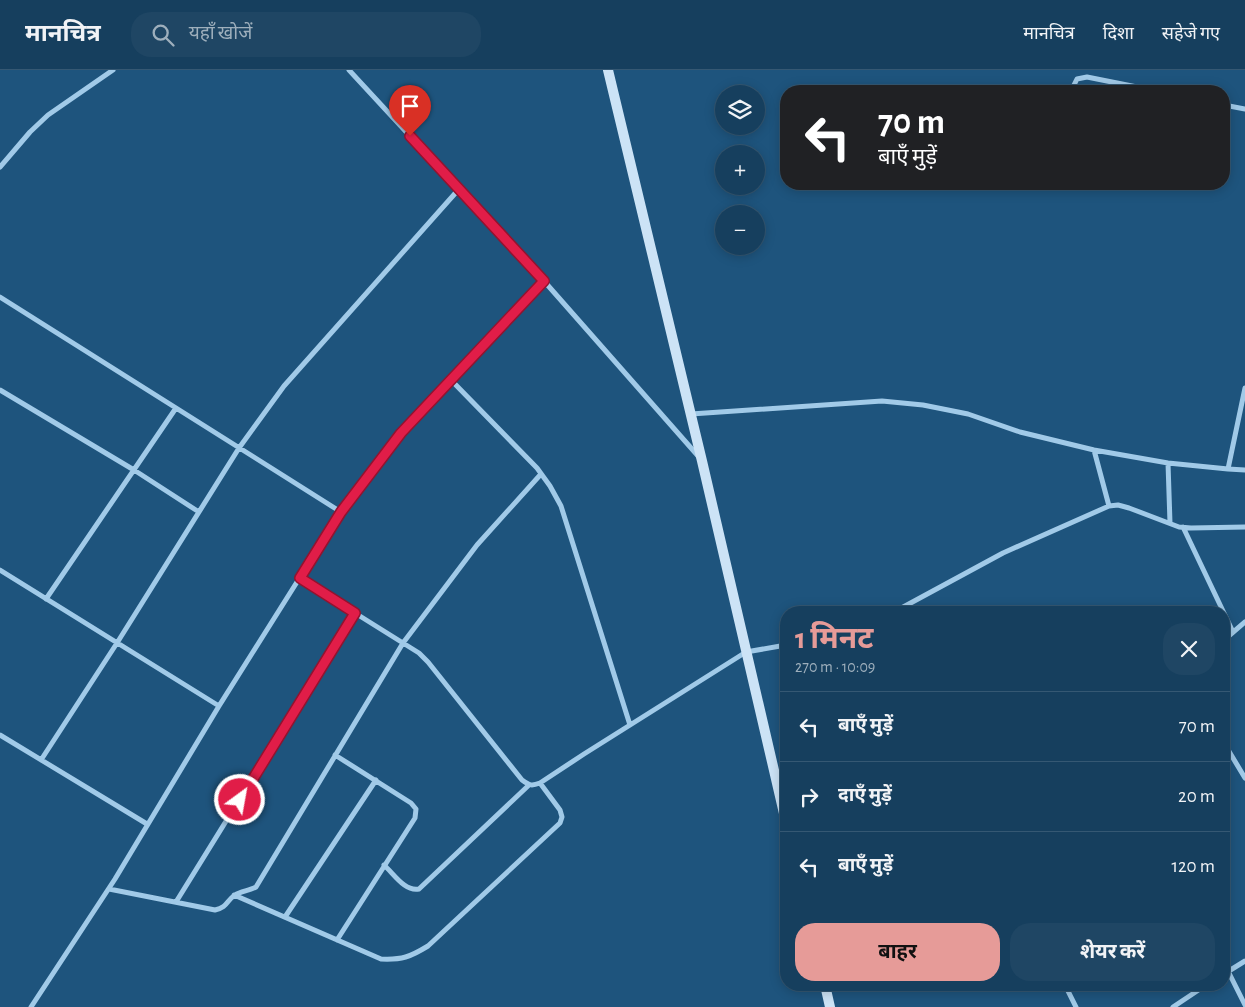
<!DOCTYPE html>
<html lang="hi">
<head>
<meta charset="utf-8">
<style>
  :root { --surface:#163f5e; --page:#1f4664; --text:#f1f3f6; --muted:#9eafbc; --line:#355873; --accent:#e69b98 }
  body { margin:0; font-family:"Alegreya Sans","Noto Sans Devanagari",sans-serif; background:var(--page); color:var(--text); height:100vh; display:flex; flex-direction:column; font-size:19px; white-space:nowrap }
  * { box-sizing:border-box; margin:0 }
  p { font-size:16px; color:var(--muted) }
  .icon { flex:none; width:28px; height:28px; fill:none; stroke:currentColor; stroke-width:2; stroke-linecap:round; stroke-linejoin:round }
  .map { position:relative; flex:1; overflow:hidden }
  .panel { position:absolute; left:780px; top:536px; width:450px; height:385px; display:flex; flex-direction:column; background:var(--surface); border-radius:20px; box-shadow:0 2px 12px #0003,0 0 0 1px var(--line) }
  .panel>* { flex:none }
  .hud { position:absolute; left:780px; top:15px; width:450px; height:105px; border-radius:20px; box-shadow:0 2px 12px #0003,0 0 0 1px var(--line); background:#202124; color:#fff; overflow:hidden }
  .buttons { position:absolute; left:715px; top:15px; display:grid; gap:10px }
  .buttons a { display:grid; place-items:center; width:50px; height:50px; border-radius:50%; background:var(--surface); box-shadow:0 2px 12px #0003,0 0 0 1px var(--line); font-size:25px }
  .pin { position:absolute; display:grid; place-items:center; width:42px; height:42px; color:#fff; margin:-51px -21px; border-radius:50% 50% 50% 0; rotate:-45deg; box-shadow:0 0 5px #0007 }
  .pin .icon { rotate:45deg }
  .me { position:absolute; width:55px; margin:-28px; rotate:32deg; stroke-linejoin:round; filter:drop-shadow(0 0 4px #0008) }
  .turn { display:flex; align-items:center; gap:18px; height:105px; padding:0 15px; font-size:22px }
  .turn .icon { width:65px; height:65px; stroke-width:2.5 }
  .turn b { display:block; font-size:35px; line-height:42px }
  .round { display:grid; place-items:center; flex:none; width:52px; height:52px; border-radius:20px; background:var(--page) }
  .headline { display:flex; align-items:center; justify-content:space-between; height:85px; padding:0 15px }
  h1 { font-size:30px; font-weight:700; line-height:38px; color:var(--accent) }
  .button { display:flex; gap:10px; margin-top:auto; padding:10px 15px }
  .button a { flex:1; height:58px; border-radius:20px; background:var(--accent); color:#111; font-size:20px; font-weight:700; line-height:58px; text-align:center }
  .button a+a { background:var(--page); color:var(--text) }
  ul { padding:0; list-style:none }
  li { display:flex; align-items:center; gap:15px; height:70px; padding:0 15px; border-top:1px solid var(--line) }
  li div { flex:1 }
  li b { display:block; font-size:19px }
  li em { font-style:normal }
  header { display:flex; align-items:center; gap:30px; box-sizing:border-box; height:70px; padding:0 25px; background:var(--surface); border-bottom:1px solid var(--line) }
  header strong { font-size:24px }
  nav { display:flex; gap:28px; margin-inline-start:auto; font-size:18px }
  .search { width:350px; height:45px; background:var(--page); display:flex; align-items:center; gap:12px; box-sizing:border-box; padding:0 18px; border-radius:20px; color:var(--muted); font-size:19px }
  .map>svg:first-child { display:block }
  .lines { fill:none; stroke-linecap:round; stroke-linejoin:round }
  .street { stroke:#a1cae8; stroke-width:5 }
  .secondary { stroke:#cce3f6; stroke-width:10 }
  .route-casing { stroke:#92132f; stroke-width:12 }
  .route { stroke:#e11d48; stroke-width:9 }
</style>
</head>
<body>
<header>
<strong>मानचित्र</strong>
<div class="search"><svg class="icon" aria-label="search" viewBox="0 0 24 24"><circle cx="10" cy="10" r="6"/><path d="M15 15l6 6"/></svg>यहाँ खोजें</div>
<nav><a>मानचित्र</a><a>दिशा</a><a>सहेजे गए</a></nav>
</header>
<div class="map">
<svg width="1245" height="937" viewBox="0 0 1245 937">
  <rect width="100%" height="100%" fill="#1e547d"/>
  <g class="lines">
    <!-- street -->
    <path class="street" d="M349,0L544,211L699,387
      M1071,21L1077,9L1087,7L1157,21
      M1224,35L1245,39
      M0,97L30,62L48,45L113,0
      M0,227L341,442
      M451,310L537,398L550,416L561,436L630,655
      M0,320L134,400L199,442
      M691,344L882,331L923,335L968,344L1020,362L1094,380L1168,393L1228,399L1245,400
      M1094,380L1109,436
      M1168,393L1170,453
      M1228,399L1245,318
      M1183,457L1233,562
      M0,500L219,636
      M299,508L419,583L428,592L522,710C530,716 532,716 540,713L584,684L746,582L786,575
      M46,529L176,338
      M894,542L1003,483L1109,436L1118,435L1129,438L1179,457L1191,458L1245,457
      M1224,570L1245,552
      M0,665L147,754
      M1224,673L1245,708
      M335,685L411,733L416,739L415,748L337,870
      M41,690L117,573L239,378L284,316L459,119
      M384,795C394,804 405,822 419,819L529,715
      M109,819L215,840C228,837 226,831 235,825C241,821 249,821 256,817L403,573L477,475L541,404
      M234,825L381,889C402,890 410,887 428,876L560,753L562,747L560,740L540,713
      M176,832L355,543
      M285,847L376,710
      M1228,901L1245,935
      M1224,904L1245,891
      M1065,915L1076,937
      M31,937L115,809L219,636L341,442L401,363L544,211
      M1173,937L1206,915"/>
    <!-- secondary -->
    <path class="secondary" d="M608,0L702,391L786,752
      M825,915L830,937"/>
  </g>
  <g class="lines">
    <defs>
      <path id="route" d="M240,730L355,543L300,508L341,442L401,363L544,211L410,66"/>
    </defs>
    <!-- route casing -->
    <use href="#route" class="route-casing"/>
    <!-- route -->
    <use href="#route" class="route"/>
  </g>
</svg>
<div class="buttons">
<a><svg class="icon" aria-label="layers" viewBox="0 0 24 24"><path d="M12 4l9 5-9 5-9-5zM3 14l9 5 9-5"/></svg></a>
<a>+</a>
<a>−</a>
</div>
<div class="pin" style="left:410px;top:66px;background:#d93025"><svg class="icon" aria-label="arrive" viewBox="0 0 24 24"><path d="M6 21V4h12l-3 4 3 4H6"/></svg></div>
<svg class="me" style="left:240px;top:730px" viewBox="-20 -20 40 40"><circle r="17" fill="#e11d48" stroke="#fff" stroke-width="3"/><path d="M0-11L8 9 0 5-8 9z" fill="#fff"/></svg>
<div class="hud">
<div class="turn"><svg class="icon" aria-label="left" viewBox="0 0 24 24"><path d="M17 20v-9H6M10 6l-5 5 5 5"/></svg><div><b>70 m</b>बाएँ मुड़ें</div></div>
</div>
<section class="panel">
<div class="headline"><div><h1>1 मिनट</h1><p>270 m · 10:09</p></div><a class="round"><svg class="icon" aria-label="close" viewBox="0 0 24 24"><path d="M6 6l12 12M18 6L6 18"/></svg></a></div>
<ul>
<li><svg class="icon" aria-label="left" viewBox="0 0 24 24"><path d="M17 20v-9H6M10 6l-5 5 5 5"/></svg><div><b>बाएँ मुड़ें</b></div><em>70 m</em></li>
<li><svg class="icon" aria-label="right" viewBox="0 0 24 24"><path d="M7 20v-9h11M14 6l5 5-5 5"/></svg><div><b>दाएँ मुड़ें</b></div><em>20 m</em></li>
<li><svg class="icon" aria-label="left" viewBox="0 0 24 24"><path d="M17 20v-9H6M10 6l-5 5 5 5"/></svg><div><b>बाएँ मुड़ें</b></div><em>120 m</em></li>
</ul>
<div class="button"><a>बाहर</a><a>शेयर करें</a></div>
</section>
</div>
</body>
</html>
